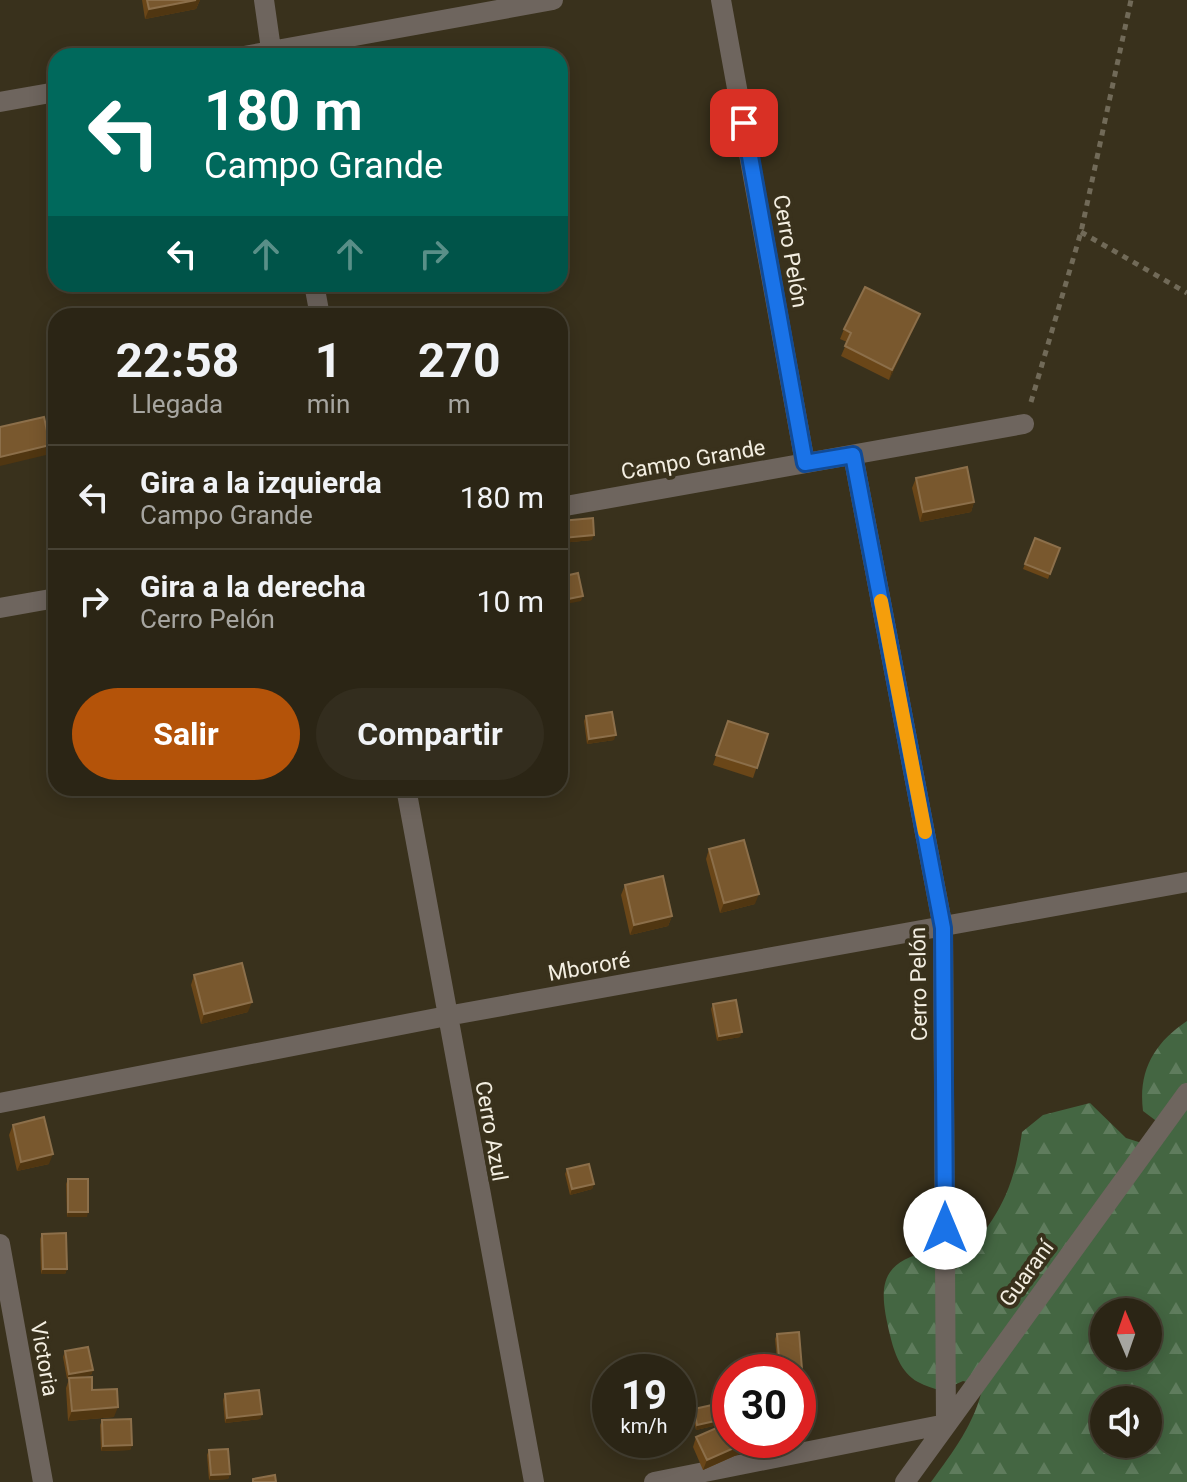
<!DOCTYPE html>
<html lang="es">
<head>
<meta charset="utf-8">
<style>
  :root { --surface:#2b2515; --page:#332d1e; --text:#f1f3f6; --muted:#a6a5a0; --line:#474234; --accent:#b45309 }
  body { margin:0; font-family:Roboto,sans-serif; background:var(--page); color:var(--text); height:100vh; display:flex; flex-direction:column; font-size:30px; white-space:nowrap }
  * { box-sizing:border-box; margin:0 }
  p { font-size:26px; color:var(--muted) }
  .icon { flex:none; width:44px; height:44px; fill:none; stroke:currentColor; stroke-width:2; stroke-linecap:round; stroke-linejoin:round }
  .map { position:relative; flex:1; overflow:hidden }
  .drawer { position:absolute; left:48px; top:308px; width:520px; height:488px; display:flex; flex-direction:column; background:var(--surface); border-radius:24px; box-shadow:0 4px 20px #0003,0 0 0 2px var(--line) }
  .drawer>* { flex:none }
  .guide { position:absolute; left:48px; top:48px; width:520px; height:244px; border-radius:24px; box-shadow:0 4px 20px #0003,0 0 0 2px var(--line); background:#00695c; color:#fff; overflow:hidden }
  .needle { width:52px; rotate:358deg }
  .buttons { position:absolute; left:1090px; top:1298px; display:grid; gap:16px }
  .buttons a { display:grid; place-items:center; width:72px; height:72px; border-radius:50%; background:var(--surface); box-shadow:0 4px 20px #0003,0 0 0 2px var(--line); font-size:40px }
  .speed { position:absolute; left:592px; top:1354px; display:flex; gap:16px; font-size:40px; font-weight:700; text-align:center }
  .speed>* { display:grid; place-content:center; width:104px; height:104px; border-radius:50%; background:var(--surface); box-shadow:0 4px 20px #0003,0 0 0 2px var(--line); line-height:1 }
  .speed small { font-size:20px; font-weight:400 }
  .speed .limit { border:12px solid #d22; background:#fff; color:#111 }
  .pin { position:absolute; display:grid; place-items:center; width:68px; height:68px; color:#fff; margin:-34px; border-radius:16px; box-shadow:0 4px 12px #0006 }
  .me { position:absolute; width:88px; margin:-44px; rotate:0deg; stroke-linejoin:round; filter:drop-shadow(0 0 6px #0008) }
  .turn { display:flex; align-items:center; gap:28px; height:168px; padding:0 24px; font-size:36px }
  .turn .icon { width:104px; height:104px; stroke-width:2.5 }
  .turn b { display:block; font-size:56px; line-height:68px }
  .lanes { display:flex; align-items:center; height:76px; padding:0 24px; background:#0003; justify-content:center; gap:40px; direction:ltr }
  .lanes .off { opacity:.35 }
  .eta { display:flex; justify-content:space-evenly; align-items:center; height:136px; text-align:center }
  .eta b { font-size:48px; font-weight:700; line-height:56px }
  .action { display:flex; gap:16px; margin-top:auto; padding:16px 24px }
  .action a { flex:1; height:92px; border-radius:48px; background:var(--accent); color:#fff; font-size:32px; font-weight:700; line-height:92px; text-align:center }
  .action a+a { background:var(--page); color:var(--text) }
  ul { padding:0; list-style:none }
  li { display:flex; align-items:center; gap:24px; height:104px; padding:0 24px; border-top:2px solid var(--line) }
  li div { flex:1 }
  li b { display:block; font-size:30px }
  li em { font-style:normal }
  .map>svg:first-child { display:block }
  .forest { fill:url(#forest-firs); fill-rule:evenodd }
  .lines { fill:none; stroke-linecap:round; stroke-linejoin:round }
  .path { stroke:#716a58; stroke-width:5; stroke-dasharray:6 6; stroke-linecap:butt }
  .minor { stroke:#6e655e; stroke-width:20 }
  .wall { fill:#6a4618 }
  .shaded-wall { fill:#503611 }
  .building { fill:#79582e; stroke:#8c6f4a; stroke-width:2 }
  .route-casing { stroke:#114b97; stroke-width:20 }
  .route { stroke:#1a73e8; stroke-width:14 }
  .slow { stroke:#f59e0b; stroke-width:14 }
  .labels { text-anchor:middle; stroke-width:8; stroke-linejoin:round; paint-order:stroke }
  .street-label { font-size:22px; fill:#f3eee1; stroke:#39311c }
</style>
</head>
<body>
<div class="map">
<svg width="1187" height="1482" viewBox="0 0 1187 1482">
  <defs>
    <pattern id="forest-firs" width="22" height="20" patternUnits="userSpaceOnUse" patternTransform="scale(2)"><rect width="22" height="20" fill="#446642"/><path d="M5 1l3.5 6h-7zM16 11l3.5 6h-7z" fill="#5f7c5d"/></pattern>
  </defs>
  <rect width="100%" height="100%" fill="#39311c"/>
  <!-- forest -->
  <path class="forest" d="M1187,1021V1482H931C953,1452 975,1423 983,1386L963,1381L941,1391C934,1388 925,1386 918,1382C901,1373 894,1352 890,1335C879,1289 877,1262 931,1251L956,1269C996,1217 1012,1199 1022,1132L1043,1115L1090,1103L1126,1138L1148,1145L1159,1123L1143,1111C1138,1071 1154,1043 1187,1021ZM1104,1312H1148V1356H1104ZM1104,1400H1148V1444H1104Z"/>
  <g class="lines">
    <!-- path -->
    <path class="path" d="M1081,232L1187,293
      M1031,402L1081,232L1131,0"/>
    <!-- minor -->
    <path class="minor" d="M264,0L272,56
      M721,0L805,463
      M244,56L553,0
      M0,102L56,92
      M314,284L320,316
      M853,455L943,928L946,1424
      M560,507L1024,424
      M0,608L56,598
      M406,788L534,1482
      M0,1103L447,1016L1187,882
      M0,1244L43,1482
      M654,1482L946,1424
      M905,1482L1187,1093"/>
  </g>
  <!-- wall -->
  <path class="wall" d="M142,0H200L196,9L145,19Z
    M920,314L889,380L841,356L847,342L840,339L844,329Z
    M916,478L974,502L971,512L920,522L912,488Z
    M561,521L592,540L561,543L560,524Z
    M1035,538L1060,548L1048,579L1023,569Z
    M586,716L614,740L587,744L584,721Z
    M728,721L768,734L753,778L713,765Z
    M709,849L755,904L720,913L706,859Z
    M625,885L672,916L668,926L630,935L621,895Z
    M194,975L248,1012L201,1024L191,985Z
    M713,1004L740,1037L717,1041L711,1009Z
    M13,1125L49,1164L17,1171L9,1135Z
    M567,1169L594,1184L592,1189L570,1195L565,1174Z
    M68,1179L87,1217H67L66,1184Z
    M42,1234L67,1269L65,1274H41L40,1239Z
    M777,1334L802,1369L801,1374L798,1372H778L775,1339Z
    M65,1351L93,1370L91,1375L74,1378L92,1390L114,1417L68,1421L66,1388L69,1379H67L63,1357Z
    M225,1394L262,1414L260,1419L225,1423L223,1400Z
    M694,1409L722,1424L696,1430L692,1414Z
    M102,1420L132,1445L130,1450L101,1451L100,1425Z
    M696,1437L730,1440H761L759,1445L703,1470L693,1447Z
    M209,1450L230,1474L228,1479L209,1480L207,1455Z"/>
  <!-- shaded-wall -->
  <path class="shaded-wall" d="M196,0H200L196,9L145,19L149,9Z
    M920,314L916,324L889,380L892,370Z
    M50,445L46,455L0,466V457Z
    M974,502L971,512L920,522L923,512Z
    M594,535L592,540L561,543L563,538Z
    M583,596L581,601L561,605L563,600Z
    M616,735L614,740L587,744L589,739Z
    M759,894L755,904L720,913L724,903Z
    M672,916L668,926L630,935L634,925Z
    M252,1002L248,1012L201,1024L204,1014Z
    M742,1032L740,1037L717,1041L719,1036Z
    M53,1154L49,1164L17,1171L21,1162Z
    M594,1184L592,1189L570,1195L572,1189Z
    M68,1212H88L87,1217H67Z
    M43,1269H67L65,1274H41Z
    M802,1369L801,1374H798V1372H780V1370Z
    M93,1370L91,1375L67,1379L69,1374Z
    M118,1407L114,1417L68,1421L72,1411Z
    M262,1414L260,1419L225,1423L227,1418Z
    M724,1419L722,1424L696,1430L697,1425Z
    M752,1440H761L759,1445L703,1470L707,1460Z
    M132,1445L130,1450L101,1451L103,1446Z
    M230,1474L228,1479L209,1480L211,1475Z"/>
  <!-- building -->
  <path class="building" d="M147,0H196L149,9Z
    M865,287L920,314L892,370L845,346L851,333L844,329Z
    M44,417L50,445L0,457V427Z
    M967,467L974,502L923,512L916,478Z
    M593,518L594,535L563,538L561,521Z
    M1035,538L1060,548L1050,574L1025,564Z
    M578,573L583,596L563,600L560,587V577Z
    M612,712L616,735L589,739L586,716Z
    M728,721L768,734L757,768L716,755Z
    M744,840L759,894L724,903L709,849Z
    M663,876L672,916L634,925L625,885Z
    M242,963L252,1002L204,1014L194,975Z
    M736,1000L742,1032L719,1036L713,1004Z
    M44,1117L53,1154L21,1162L13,1125Z
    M589,1164L594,1184L572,1189L567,1169Z
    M68,1179H88V1212H68Z
    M66,1233L67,1269H43L42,1234Z
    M799,1332L802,1369L780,1370L777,1334Z
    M88,1347L93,1370L69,1374L65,1351Z
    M92,1377V1390L117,1389L118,1407L72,1411L69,1378Z
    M259,1390L262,1414L227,1418L225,1394Z
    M721,1403L724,1419L697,1425L694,1409Z
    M131,1419L132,1445L103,1446L102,1420Z
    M730,1422V1440H752L707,1460L696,1437Z
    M228,1449L230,1474L211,1475L209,1450Z
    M275,1475L276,1482H253V1479Z"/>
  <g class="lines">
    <defs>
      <path id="route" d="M744,123L805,463L853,455L943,928L945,1228"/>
    </defs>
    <!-- route casing -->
    <use href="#route" class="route-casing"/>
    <!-- route -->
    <use href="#route" class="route"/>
    <!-- slow -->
    <path class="slow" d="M881,601L925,832"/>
  </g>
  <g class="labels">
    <!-- street labels -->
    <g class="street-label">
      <text transform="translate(791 251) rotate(80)" y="8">Cerro Pelón</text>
      <text transform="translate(693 459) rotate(-10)" y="8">Campo Grande</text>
      <text transform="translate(589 966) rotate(-10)" y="8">Mbororé</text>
      <text transform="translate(918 984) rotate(-91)" y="8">Cerro Pelón</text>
      <text transform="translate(492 1131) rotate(80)" y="8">Cerro Azul</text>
      <text transform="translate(1026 1273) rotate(-54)" y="8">Guaraní</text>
      <text transform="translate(45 1359) rotate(80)" y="8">Victoria</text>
    </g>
  </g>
</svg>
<div class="buttons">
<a><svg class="needle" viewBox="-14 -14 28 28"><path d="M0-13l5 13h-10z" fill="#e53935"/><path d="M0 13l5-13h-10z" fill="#a6a5a0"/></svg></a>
<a><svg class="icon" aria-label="sound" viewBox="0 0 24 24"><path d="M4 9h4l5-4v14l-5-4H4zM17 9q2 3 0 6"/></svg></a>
</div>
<div class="speed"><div>19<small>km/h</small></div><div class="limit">30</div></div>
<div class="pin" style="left:744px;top:123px;background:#d93025"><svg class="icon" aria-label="arrive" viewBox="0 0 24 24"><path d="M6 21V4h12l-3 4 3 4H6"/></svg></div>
<svg class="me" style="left:945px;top:1228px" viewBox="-20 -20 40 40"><circle r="19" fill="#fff"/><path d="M0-13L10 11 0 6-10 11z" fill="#1a73e8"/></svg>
<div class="guide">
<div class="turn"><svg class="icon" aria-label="left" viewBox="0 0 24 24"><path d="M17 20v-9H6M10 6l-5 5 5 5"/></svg><div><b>180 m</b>Campo Grande</div></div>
<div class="lanes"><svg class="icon" aria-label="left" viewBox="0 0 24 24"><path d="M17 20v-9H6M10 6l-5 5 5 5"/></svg><svg class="icon off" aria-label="ahead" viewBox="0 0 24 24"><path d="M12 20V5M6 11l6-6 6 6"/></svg><svg class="icon off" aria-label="ahead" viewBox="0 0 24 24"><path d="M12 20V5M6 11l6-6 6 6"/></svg><svg class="icon off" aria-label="right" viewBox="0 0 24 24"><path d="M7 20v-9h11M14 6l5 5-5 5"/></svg></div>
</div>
<section class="drawer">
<div class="eta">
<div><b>22:58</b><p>Llegada</p></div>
<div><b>1</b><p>min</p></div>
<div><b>270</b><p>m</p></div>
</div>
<ul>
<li><svg class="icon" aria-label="left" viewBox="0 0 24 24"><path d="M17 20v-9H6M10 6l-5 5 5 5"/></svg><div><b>Gira a la izquierda</b><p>Campo Grande</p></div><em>180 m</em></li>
<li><svg class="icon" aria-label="right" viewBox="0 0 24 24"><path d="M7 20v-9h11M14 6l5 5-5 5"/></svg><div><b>Gira a la derecha</b><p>Cerro Pelón</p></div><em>10 m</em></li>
</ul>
<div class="action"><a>Salir</a><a>Compartir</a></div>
</section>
</div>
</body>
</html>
